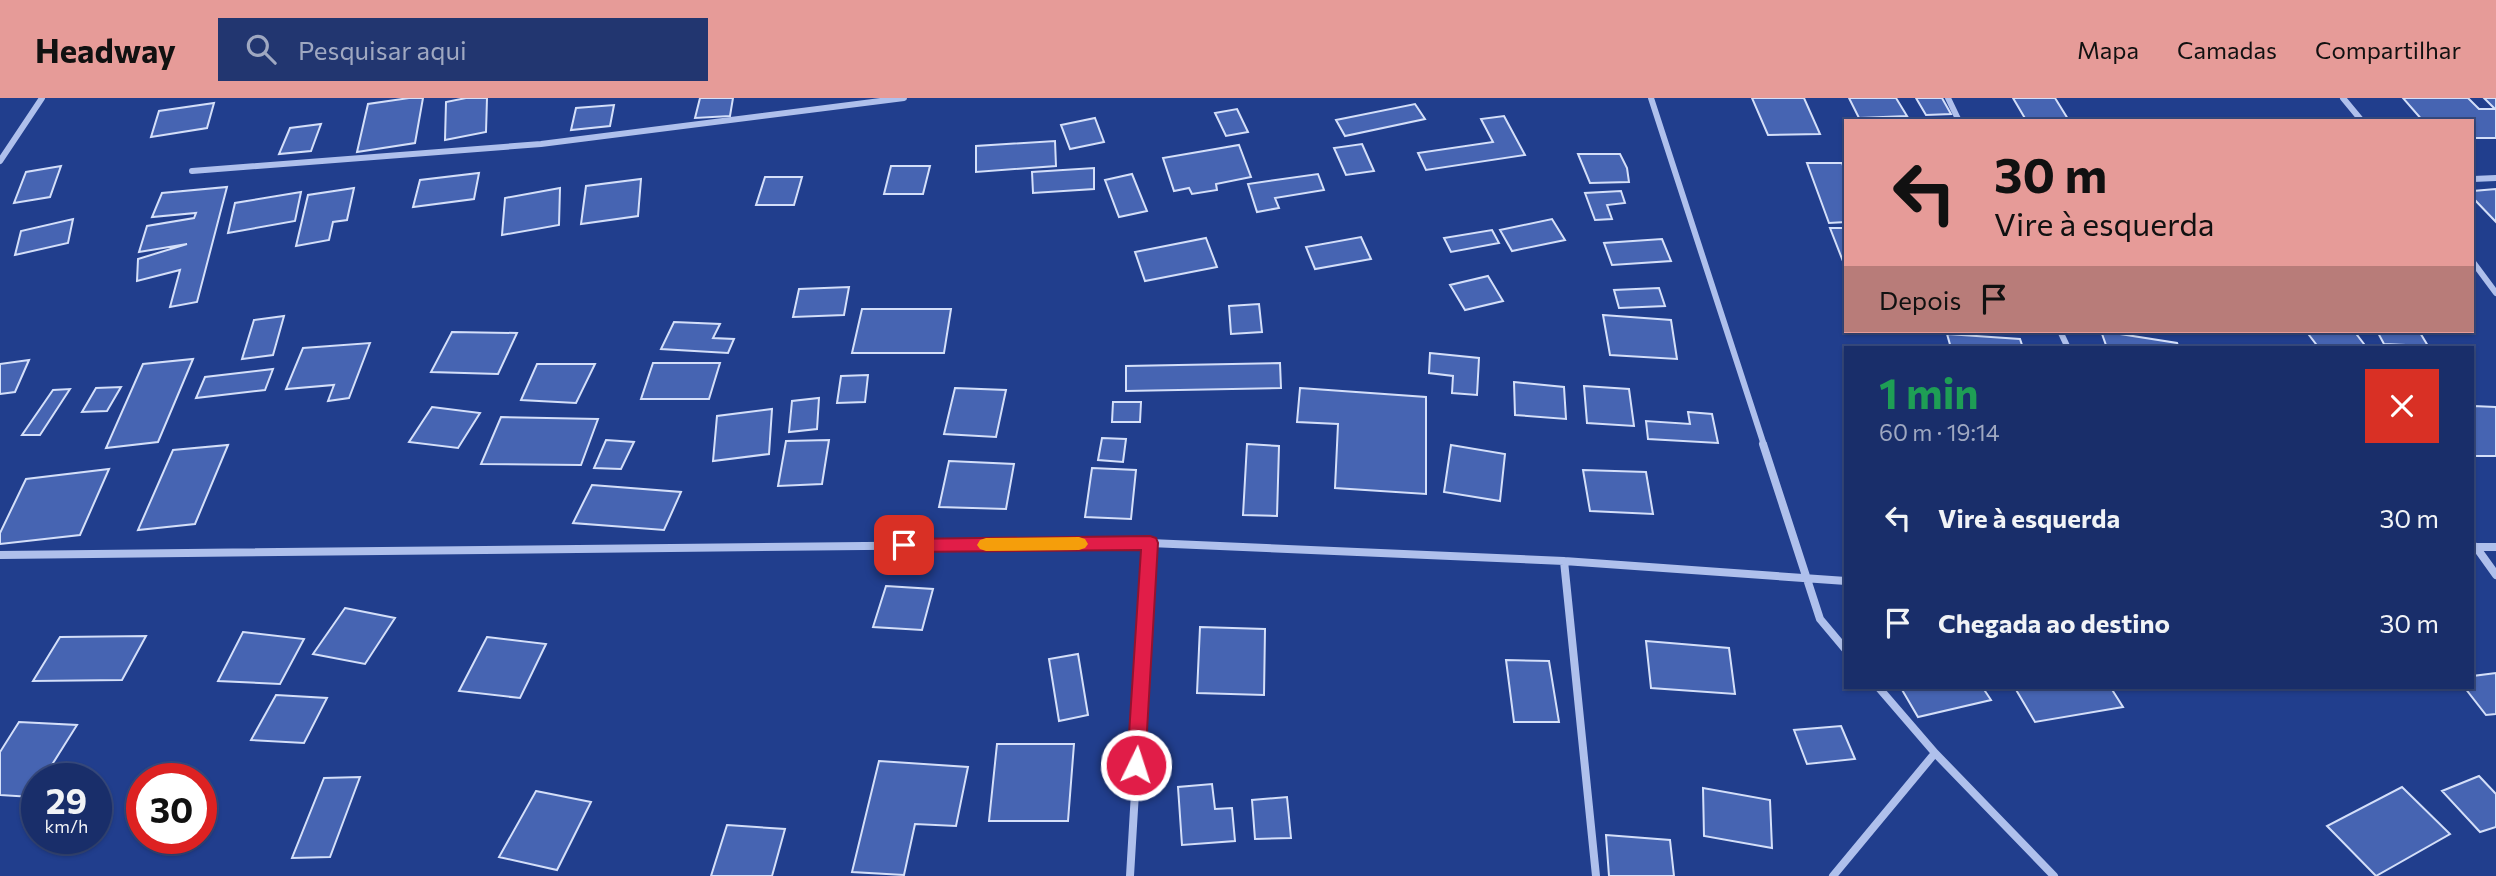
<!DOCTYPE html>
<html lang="pt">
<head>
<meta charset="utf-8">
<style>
  :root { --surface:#192e6a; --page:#223670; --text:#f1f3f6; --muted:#9fa8c1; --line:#374a7e; --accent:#e69b98 }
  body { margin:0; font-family:Commissioner,sans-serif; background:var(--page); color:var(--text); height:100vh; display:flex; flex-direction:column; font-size:26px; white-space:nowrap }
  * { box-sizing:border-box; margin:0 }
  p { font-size:23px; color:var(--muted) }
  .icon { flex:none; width:38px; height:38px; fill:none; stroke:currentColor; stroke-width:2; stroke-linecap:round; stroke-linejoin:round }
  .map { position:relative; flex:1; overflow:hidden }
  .sheet { position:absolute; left:1844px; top:248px; width:630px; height:343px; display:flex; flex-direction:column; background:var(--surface); border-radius:0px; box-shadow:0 2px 5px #0004,0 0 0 2px var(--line) }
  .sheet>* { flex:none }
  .banner { position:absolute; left:1844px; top:21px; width:630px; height:214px; border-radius:0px; box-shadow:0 2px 5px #0004,0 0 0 2px var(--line); background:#e69b98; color:#111; overflow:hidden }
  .speed { position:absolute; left:21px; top:665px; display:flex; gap:14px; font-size:35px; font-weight:700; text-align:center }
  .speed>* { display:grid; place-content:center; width:91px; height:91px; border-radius:50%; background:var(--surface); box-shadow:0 2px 5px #0004,0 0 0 2px var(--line); line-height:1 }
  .speed small { font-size:18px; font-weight:400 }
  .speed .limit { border:10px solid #d22; background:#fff; color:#111 }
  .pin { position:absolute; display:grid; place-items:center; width:60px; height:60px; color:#fff; margin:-30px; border-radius:14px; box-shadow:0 4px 10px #0006 }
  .me { position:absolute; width:77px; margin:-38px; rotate:4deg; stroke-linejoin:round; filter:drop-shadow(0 0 5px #0008) }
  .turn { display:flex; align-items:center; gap:24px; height:147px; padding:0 35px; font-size:32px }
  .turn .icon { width:91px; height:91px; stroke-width:2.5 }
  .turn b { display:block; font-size:49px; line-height:60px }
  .then { display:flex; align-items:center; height:66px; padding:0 35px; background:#0003; gap:14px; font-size:26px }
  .round { display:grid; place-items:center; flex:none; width:74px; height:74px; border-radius:0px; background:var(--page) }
  .summary { display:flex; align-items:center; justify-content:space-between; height:119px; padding:0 35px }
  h1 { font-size:42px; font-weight:700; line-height:52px; color:#1e9e55 }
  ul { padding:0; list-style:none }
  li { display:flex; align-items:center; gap:21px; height:105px; padding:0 35px }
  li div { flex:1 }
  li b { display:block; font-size:26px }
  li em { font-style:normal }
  header { display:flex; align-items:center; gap:42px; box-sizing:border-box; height:98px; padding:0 35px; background:var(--accent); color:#111 }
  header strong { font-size:33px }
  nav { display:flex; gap:38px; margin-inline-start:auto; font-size:24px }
  .search { width:490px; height:63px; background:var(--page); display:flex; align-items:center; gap:18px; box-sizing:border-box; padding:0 24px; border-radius:0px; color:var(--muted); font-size:26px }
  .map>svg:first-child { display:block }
  .building { fill:#4664b2; stroke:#d4dff9; stroke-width:2 }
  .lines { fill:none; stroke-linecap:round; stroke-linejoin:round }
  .street-far1 { stroke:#afc0ec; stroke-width:6 }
  .street { stroke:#afc0ec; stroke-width:8 }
  .route { fill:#e11d48; stroke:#92132f; stroke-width:2 }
  .slow { fill:#f59e0b }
</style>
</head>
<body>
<header>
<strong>Headway</strong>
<div class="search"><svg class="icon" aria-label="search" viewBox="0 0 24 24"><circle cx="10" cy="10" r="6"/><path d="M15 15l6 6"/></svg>Pesquisar aqui</div>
<nav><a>Mapa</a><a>Camadas</a><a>Compartilhar</a></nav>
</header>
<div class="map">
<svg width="2496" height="778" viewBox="0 0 2496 778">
  <rect width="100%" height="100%" fill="#213e8d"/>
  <!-- building -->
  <path class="building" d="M409,0H423L415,45L357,54L368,6Z
    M466,0H487L486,34L445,42L446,4Z
    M700,0H733L730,18L695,20Z
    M1752,0H1804L1820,36L1768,37Z
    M1849,0H1896L1907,18L1859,20Z
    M1916,0H1942L1951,16L1926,17Z
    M2013,0H2055L2068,21L2026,22Z
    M2403,0H2468L2479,11H2495L2484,0H2496V40H2473V23H2423Z
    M214,5L207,30L151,39L159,13Z
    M1415,6L1425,21L1345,38L1336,22Z
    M614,7L610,28L571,32L576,10Z
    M1237,11L1248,34L1226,38L1215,15Z
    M1504,18L1525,57L1426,72L1418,55L1493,44L1481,21Z
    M1095,20L1104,44L1070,51L1061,27Z
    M321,26L311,53L279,56L290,30Z
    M1055,43L1056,68L976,74V48Z
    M1362,46L1374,73L1346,77L1334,50Z
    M1239,47L1251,79L1216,86L1217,92L1192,96L1189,90L1174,93L1163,60Z
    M1578,56H1620L1627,70L1629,84L1590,85Z
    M1807,65H1842L1846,76V124L1829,125Z
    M61,68L50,99L14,105L26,74Z
    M891,68H930L923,96H884Z
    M1094,70V91L1033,95L1032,74Z
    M479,75L474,101L413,109L420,82Z
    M1132,76L1147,113L1119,119L1105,82Z
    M1318,76L1324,92L1275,100L1279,110L1257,114L1248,86Z
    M765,79H802L794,107H756Z
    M641,81L638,118L581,126L586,88Z
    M227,89L197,204L170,209L180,172L137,183L138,161L187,146L139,154L147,128L194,120L196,115L152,119L162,95Z
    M354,90L347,122L333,124L329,142L296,148L308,97Z
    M560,90L559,127L502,137L505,100Z
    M2496,91V124L2473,100V93Z
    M1621,93L1625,105L1607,107L1612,121L1595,122L1585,95Z
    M301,94L295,123L228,135L235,105Z
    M73,121L68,145L15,157L21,133Z
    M1552,121L1565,142L1512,153L1500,132Z
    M1830,130H1846V171Z
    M1492,132L1499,145L1451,154L1444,140Z
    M1361,139L1371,161L1315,171L1306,149Z
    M1206,140L1217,169L1145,183L1135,154Z
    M1662,141L1671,163L1612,167L1604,145Z
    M1488,178L1503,203L1465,212L1450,187Z
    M849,189L844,217L793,219L799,191Z
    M1659,190L1665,208L1619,210L1614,192Z
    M1259,206L1262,234L1231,236L1229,208Z
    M862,211H951L944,255H852Z
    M1603,217L1671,222L1677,261L1610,257Z
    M284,218L273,257L242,261L254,222Z
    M674,224L720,226L713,240L734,241L728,255L661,251Z
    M2101,233L2177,245L2179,250H2107Z
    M2306,233H2354L2367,250H2319Z
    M2377,233H2419L2428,248L2384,246Z
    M452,234L517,235L498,276L431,274Z
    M1947,236L2020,241L2023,250H1951Z
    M370,245L349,300L328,303L334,287L286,291L303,250Z
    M1430,255L1479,260L1477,297L1452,295L1453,278L1429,275Z
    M193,261L158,344L106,350L143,266Z
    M29,262L15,294L0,296V266Z
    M653,265H720L709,301H641Z
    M1280,265L1281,290L1126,293V268Z
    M537,266H595L576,305L521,302Z
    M273,271L265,292L196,300L205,279Z
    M868,277L865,304L837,305L841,278Z
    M1514,284L1564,289L1566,321L1515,317Z
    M1584,288L1629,291L1634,328L1587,325Z
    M121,289L107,313L82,314L96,290Z
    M955,290L1006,292L996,339L944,336Z
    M1300,290L1426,299V396L1335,390L1338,326L1297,324Z
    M70,291L40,337H22L53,292Z
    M819,300L817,331L789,334L792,303Z
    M1113,304H1141L1140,324H1112Z
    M2473,308L2496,309V358H2473Z
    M432,309L480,315L458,350L409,344Z
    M772,311L769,356L713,363L717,318Z
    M1688,314L1712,316L1718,345L1648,341L1646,323L1690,326Z
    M501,319L598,321L581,367L481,366Z
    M1102,340L1126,341L1123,364L1098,362Z
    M606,342L634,344L621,371L594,370Z
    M829,342L822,386L778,388L786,343Z
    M1247,346L1279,348L1277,418L1243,417Z
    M228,347L195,426L138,432L173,352Z
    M1451,347L1505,356L1500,403L1444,394Z
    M949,363L1014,366L1006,411L939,409Z
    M1092,370L1136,372L1131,421L1085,419Z
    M109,371L80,437L0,446V435L26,381Z
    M1583,372L1646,374L1653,416L1590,413Z
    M592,387L681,394L664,432L573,425Z
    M886,488L933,491L922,532L873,529Z
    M345,510L395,520L365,566L313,556Z
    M1200,529L1265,531L1264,597L1197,595Z
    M243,534L304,541L280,586L218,583Z
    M146,538L122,582L33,583L60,539Z
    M487,539L546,546L520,600L459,593Z
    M1646,543L1729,550L1735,596L1651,590Z
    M1078,556L1088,617L1059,623L1049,561Z
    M1506,562L1549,563L1559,624H1514Z
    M2496,575V616L2486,617L2465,590H2473V578Z
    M1901,590H1983L1991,602L1918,619Z
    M2015,590H2111L2123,609L2035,624Z
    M276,597L327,600L304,645L251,642Z
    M19,624L77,627L43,681H37V691L32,699L0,697V654Z
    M1841,628L1855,661L1807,666L1794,632Z
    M997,646H1074L1068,723H989Z
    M879,663L968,669L956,728L915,726L904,777L852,774Z
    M2479,678L2496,696V729L2480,734L2442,693Z
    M360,679L330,759L292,760L324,680Z
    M1212,686L1215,711L1232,710L1235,743L1182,747L1178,689Z
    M2402,689L2450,736L2376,778L2327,728Z
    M1703,690L1770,702L1772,750L1704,738Z
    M536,693L591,704L557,772L499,759Z
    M1287,699L1291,740L1255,741L1252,702Z
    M727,727L785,731L772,778H711Z
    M1606,737L1670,742L1674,778H1609Z"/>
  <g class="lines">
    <!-- street-far1 -->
    <path class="street-far1" d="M1651,0L1764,347
      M1948,0L1959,23
      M2343,0L2362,23
      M0,63L42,0
      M192,73L541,46L904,0
      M2473,81L2496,80
      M2473,164L2496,195
      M2060,233L2068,250"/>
    <!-- street -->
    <path class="street" d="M1763,346L1820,521L1846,552
      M2473,449H2496
      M2476,449L2496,477
      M0,457L1150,445L1564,463L1846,483
      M1564,463L1596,778
      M1935,655L2054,778
      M1130,778L1150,445
      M1833,778L1935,655L1879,590"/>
  </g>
  <!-- route -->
  <path class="route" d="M1150,438L1156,440L1158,445L1145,667L1143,673L1136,675L1130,673L1127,667L1141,452L904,454L898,452L895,447L898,443L904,441Z"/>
  <!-- slow -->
  <path class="slow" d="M1079,439L1085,441L1088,446L1085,450L1079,452L986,453L980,451L977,447L980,442L986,440Z"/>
</svg>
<div class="speed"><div>29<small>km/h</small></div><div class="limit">30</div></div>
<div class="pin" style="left:904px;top:447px;background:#d93025"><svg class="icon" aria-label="arrive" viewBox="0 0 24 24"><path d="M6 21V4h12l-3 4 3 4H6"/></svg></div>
<svg class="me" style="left:1136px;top:667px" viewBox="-20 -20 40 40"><circle r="17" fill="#e11d48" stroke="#fff" stroke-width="3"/><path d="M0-11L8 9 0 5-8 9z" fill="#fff"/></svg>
<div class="banner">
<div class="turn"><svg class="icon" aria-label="left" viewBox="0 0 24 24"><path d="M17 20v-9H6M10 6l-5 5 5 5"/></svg><div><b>30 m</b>Vire à esquerda</div></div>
<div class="then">Depois<svg class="icon" aria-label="arrive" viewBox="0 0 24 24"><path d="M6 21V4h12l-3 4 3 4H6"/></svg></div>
</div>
<section class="sheet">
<div class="summary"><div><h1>1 min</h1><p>60 m · 19:14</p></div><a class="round" style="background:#d93025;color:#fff"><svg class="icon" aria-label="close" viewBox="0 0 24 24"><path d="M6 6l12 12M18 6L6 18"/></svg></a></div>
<ul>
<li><svg class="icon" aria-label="left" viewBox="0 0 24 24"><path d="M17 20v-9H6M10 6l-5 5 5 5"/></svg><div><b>Vire à esquerda</b></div><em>30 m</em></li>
<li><svg class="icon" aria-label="arrive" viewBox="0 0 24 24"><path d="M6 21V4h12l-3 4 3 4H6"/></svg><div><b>Chegada ao destino</b></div><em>30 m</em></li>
</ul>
</section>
</div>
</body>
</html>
